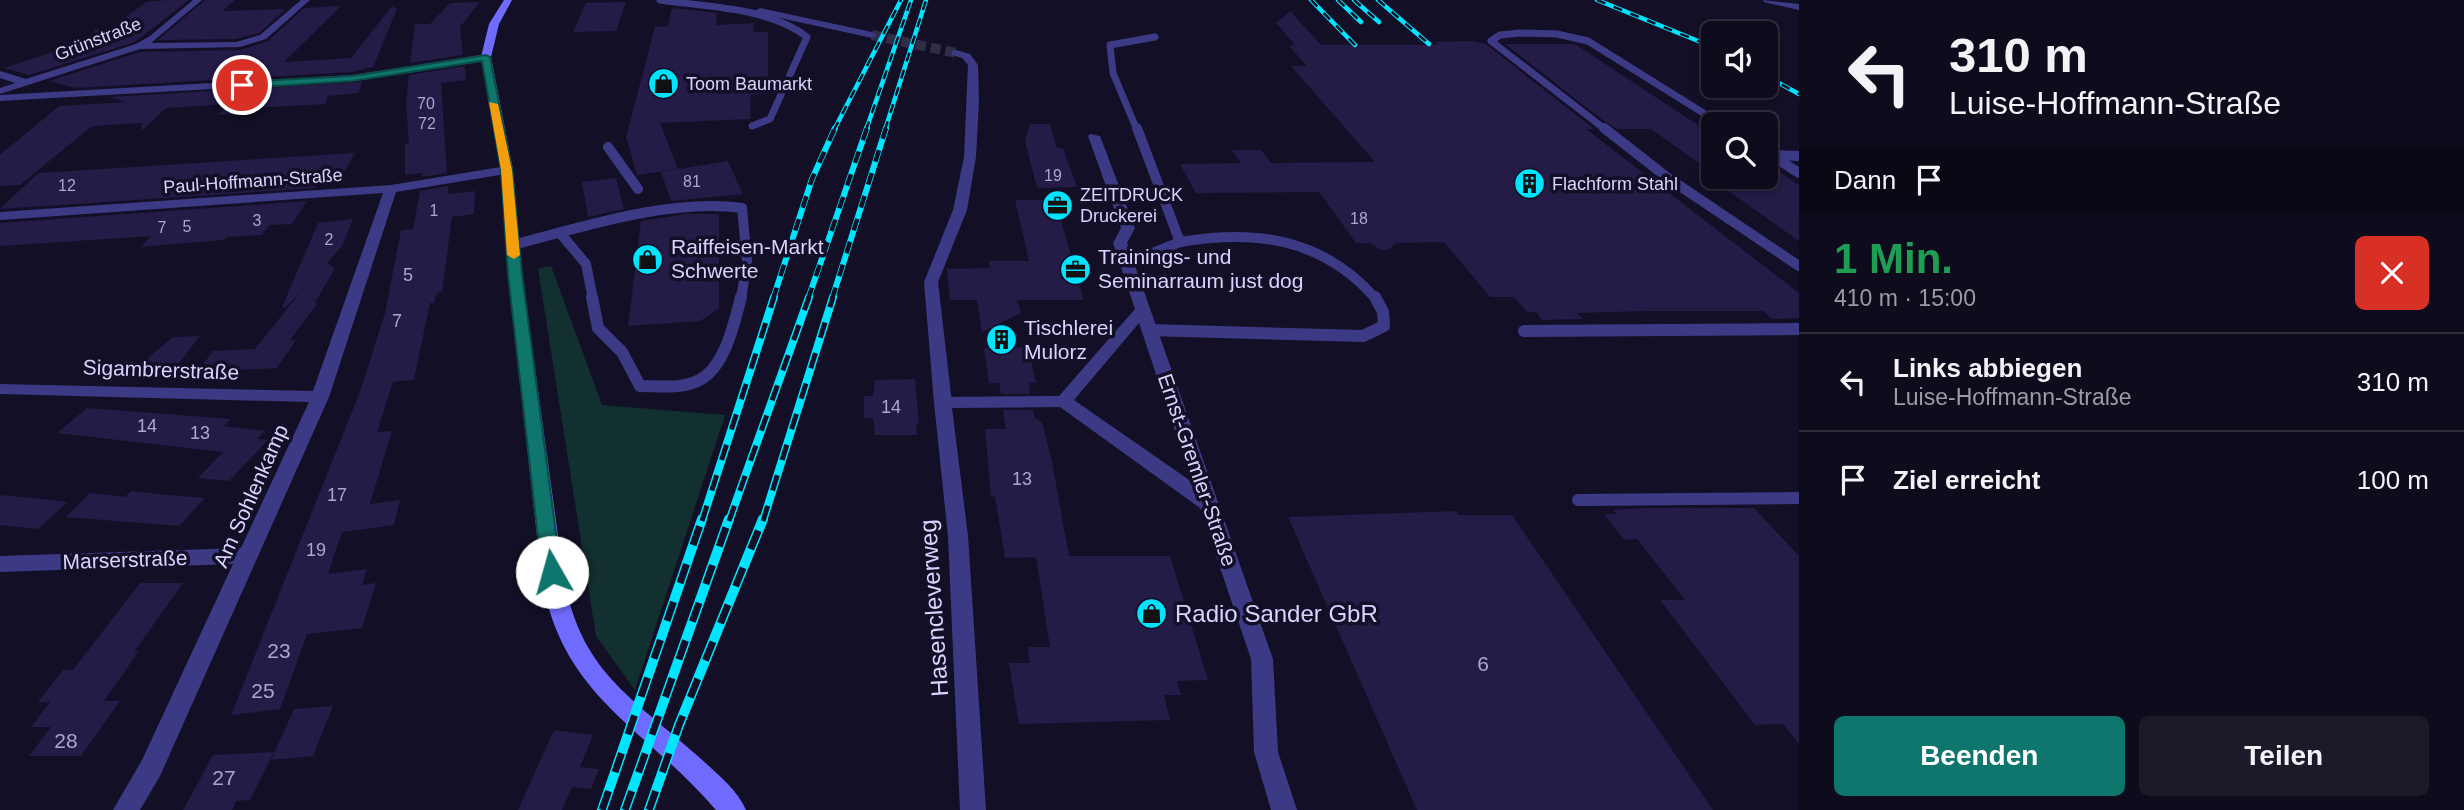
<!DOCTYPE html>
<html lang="de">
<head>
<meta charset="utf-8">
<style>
  :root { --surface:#0e0b1c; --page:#1c1929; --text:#f1f3f6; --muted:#9b9ba3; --line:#2e2b3b; --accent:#0f766e }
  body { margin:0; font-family:Helvetica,sans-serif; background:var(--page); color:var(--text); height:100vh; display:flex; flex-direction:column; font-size:26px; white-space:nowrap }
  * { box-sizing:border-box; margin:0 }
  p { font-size:23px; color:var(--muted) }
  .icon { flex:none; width:38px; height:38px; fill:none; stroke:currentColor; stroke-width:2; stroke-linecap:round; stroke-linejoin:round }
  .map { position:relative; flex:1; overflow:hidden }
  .panel { display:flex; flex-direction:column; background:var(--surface); width:665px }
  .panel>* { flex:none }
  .banner { background:#0e0b1c; color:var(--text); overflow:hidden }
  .fabs { position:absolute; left:1701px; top:21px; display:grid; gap:14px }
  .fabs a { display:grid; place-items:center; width:77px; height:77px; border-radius:10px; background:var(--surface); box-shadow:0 4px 10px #0003,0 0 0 2px var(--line); font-size:35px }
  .pin { position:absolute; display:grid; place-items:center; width:60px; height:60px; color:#fff; margin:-30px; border:4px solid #fff; border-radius:50%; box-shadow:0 2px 7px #0007 }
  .me { position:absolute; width:77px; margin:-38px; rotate:353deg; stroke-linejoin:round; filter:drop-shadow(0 0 5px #0008) }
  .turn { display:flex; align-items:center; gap:24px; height:147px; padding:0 35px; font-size:32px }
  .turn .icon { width:91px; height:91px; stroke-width:2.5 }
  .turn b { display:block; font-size:49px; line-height:60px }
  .then { display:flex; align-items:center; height:66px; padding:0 35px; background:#0003; gap:14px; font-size:26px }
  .round { display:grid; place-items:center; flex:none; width:74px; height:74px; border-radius:10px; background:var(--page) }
  .head { display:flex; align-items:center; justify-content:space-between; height:119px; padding:0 35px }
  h1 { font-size:42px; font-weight:600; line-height:52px; color:#1e9e55 }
  .cta { display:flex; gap:14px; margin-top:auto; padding:14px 35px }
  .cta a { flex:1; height:80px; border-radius:10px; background:var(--accent); color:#fff; font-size:28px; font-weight:600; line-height:80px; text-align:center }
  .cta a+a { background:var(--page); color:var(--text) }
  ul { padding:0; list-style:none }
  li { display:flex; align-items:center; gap:21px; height:98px; padding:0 35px; border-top:2px solid var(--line) }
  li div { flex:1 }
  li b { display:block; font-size:26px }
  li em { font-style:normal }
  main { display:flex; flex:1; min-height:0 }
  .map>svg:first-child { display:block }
  .green { fill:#12302f }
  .building { fill:#241b47 }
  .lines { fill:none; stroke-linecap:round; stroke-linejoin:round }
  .pedestrian-tunnel { stroke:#312d47; stroke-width:10; stroke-dasharray:10 5; stroke-linecap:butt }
  .service-far2 { stroke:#3d3a85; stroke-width:7 }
  .service-far1 { stroke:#3d3a85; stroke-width:10 }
  .service { stroke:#3d3a85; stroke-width:12 }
  .pedestrian { fill:#3d3a85; fill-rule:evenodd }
  .minor { fill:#3d3a85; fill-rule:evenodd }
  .secondary { fill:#6f6bff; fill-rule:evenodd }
  .rail-far3-casing { stroke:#00e5ff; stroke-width:4.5 }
  .rail-far2-casing { stroke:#00e5ff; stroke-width:6 }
  .rail-far1-casing { stroke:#00e5ff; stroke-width:8 }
  .rail-casing { stroke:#00e5ff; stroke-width:10 }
  .rail-far3 { stroke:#130f26; stroke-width:2.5; stroke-dasharray:9; stroke-linecap:butt }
  .rail-far2 { stroke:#130f26; stroke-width:4.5; stroke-dasharray:12; stroke-linecap:butt }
  .rail-far1 { stroke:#130f26; stroke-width:5; stroke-dasharray:16; stroke-linecap:butt }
  .rail { stroke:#130f26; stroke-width:7; stroke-dasharray:20; stroke-linecap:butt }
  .route { fill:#0f766e; stroke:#0a4d48; stroke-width:2 }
  .slow { fill:#f59e0b }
  .labels { text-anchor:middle; stroke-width:7; stroke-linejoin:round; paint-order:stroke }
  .far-number-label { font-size:16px; fill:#aca6d1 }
  .far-street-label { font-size:18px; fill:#d9d4ff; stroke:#130f26 }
  .far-poi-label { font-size:18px; fill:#d9d4ff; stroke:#130f26; text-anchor:start }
  .number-label { font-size:18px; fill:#aca6d1 }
  .poi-label { font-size:21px; fill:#d9d4ff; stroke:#130f26; text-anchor:start }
  .street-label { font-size:21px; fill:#d9d4ff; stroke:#130f26 }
  .near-number-label { font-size:21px; fill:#aca6d1 }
  .near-street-label { font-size:24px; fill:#d9d4ff; stroke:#130f26 }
  .near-poi-label { font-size:24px; fill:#d9d4ff; stroke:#130f26; text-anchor:start }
</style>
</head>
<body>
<main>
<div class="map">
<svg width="1799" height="810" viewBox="0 0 1799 810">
  <rect width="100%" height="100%" fill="#130f26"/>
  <!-- green -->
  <path class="green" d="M551,266L602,405L725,415L635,690L596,636L538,269Z"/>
  <!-- building -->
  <path class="building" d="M167,0H189L135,42L29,75L4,68L96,38L94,29H110L146,2Z
    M205,0H235L222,11L286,9L259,33L236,39L158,40Z
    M480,2L460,27L463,55L410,63L415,24H430L450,3Z
    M626,2L616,31L573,32L586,3Z
    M341,6L284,62L351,58L392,6L397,9L373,67L352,72L76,88L49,81L140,52L241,50L268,41L304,8Z
    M672,8L717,13L716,25L754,23L753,32H768V94L751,95L750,119L660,123L678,169L637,175L626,137L655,27L668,26Z
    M1290,11L1321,45H1435L1438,44L1435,42L1471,41L1486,44L1594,129H1586L1799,293V318L1772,319L1763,311H1646L1577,313L1583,319L1542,320L1536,312H1527L1514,297H1490L1444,242L1396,243L1388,250H1381L1370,243H1356L1319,192L1196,193L1180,164L1241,163L1232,150H1261L1271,163L1375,162L1291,66H1307L1289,46L1295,45L1276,23Z
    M1505,44H1575L1713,135V173L1651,129H1617L1604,121Z
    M465,66L466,80L441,83L447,173L422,177L423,173L405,175V144L409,143L406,103L409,75Z
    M362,82L359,93L328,96L325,104L252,108L248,113L218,115L228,104L166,108L141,132L142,123L92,126L20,185L0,186V155L59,106L126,102L109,97Z
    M1030,124H1050L1057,148H1063L1077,187L1037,188L1025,141Z
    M355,153L340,179L321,180L315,188L0,209L38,173Z
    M728,161L743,194L671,201L661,172Z
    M1766,163L1799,185V241L1710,178L1766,177Z
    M616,178L624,209L588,217L582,182Z
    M448,186L449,194L475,191L474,214L452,217L442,292L437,293L434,303H430L414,380L393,382L377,432L392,431L370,504L400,500L394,525L342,532L328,574L367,569L362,585L376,583L362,628L307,634L280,709L231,715L361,389L385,313L401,230L413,229L420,191Z
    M1015,200H1055L1084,300H1017L1021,313L982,332L977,300H950L947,269L990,268L989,261H1029Z
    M307,201L292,224L269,225L262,235L227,237L223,240L141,247L151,236L0,246V223Z
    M687,214H719V309L700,321L628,326L641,221Z
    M353,219L342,246L327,263L335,268L315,303H318L290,340H296L277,368L197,372L213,351L255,349L303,289L285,308L282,307L318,223Z
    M200,336L179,363L139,365L173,337Z
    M1028,347L1036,383H1029L1030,394H1001L999,383H989L984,348Z
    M915,379L919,424H916L917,435H875L873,418H864V396H873L875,380Z
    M87,408L231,419L224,426L265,431L257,439L268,440L229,481L198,478L223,452L57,433Z
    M1003,410H1033L1035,418L1042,422L1052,462L1069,556H1170L1208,680L1177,681L1181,695H1164L1170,720L1019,724L1009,663H1030L1028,647H1050L1036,557L1005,558L995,497L991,496L985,429H1006Z
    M131,491L168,495L205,498L179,526L66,517L90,493L125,497Z
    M0,495L32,498L68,502L38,529L0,525Z
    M1643,508H1754L1799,556V744L1783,724L1755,725L1660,600H1685L1637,539L1624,540L1604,514H1616L1613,510Z
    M1456,511L1458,515H1512L1713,810H1417L1288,517Z
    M140,583H183L134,652L139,651L104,701H120L81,756H29L51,727H31L50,702H38L63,670H73Z
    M333,706L313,756L271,760L294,709Z
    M554,730L593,735L580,767L599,769L591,789L572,787L562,810H518Z
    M274,752L250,800L236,801L232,810H183L213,755Z"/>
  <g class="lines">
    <!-- pedestrian-tunnel -->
    <path class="pedestrian-tunnel" d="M872,35L956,53"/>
    <!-- service-far2 -->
    <path class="service-far2" d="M660,0C706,7 769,7 807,37L770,119L752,126
      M1137,130L1113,73L1110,45L1155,37
      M1606,130L1491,41L1500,35L1520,33L1557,34L1588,41L1721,124"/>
    <!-- service-far1 -->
    <path class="service-far1" d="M1604,128L1668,178L1799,266
      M608,147L638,189
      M1766,152L1799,173
      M1771,155L1799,156
      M560,233L586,264L593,299
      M1180,242C1255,229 1323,238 1376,299
      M513,245C582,227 671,198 742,208L747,261L741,299
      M1128,263L1180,242L1137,128"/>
    <!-- service -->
    <path class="service" d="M592,297L598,328L622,352L640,386C658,386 678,389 695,382C724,372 734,324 741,297
      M1149,330L1363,336L1384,326L1383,312L1375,297
      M1524,331L1799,329
      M1578,500L1799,498"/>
    <!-- pedestrian -->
    <path class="pedestrian" d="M760,8L872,32L877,35L872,38L757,13L755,11Z
      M956,50L970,54L978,65L979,100L976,157L967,210L938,282L952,403L943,409L934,403L924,282L953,210L964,157L968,65L962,58L952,55V51Z"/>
    <!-- minor -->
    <path class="minor" d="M193,0H202L151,43L236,42L260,35L301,0H310L266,39L240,47L140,49L0,94V88L15,83L0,78V71L26,79L136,44L150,36Z
      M1763,0L1799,4V10L1764,2Z
      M486,54L491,57L490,59L352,81L0,101V95L352,75Z
      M1090,134L1100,136L1135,228L1127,243L1273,659L1278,752L1297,810H1271L1254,752L1251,659L1200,508L1060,407L952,408L968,536L986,810H960L948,536L934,403L943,397L1059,396L1135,309L1113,243L1121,228L1088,136ZM1139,323L1192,482L1074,400Z
      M507,166L511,167V173L396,192L329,397L160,776L140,810H113L142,760L233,564L0,572V556L241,548L309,402L0,394V384L313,391L383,193L0,220V212L391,185Z"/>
    <!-- secondary -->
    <path class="secondary" d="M504,0H512L499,24L491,57L513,170L522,274L563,572C579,672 631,696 700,758C716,773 737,789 746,810H716C643,725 559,696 541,572L508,274L501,170L481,57L489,24Z"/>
    <defs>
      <path id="rail-far3" d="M1311,0L1355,45
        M1338,0L1361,22
        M1354,0L1379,22
        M1378,0L1429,44
        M1597,0L1713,47
        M1766,76L1799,94
        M834,130L901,0
        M866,130L911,0
        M885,130L926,0"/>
      <path id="rail-far2" d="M773,299L812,179L835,128
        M808,299L867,128
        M832,299L886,128"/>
      <path id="rail-far1" d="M702,521L774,297
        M729,521L809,297
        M763,521L833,297"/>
      <path id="rail" d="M602,810L702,519
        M625,810L729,519
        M649,810L679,725L763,519"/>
    </defs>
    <!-- rail-far3 casing -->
    <use href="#rail-far3" class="rail-far3-casing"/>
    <!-- rail-far2 casing -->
    <use href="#rail-far2" class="rail-far2-casing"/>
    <!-- rail-far1 casing -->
    <use href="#rail-far1" class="rail-far1-casing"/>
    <!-- rail casing -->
    <use href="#rail" class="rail-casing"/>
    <!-- rail-far3 -->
    <use href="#rail-far3" class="rail-far3"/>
    <!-- rail-far2 -->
    <use href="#rail-far2" class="rail-far2"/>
    <!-- rail-far1 -->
    <use href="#rail-far1" class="rail-far1"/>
    <!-- rail -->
    <use href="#rail" class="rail"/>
  </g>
  <!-- route -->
  <path class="route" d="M486,55L490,57L512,170L522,274L561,572L552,579L542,572L508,274L501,170L482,61L352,81L242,88L237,85L242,82L352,76Z"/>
  <!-- slow -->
  <path class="slow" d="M489,102L498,104L512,170L520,255L514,259L507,255L501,170Z"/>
  <!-- icons -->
  <defs>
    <symbol id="shop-disc" viewBox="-11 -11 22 22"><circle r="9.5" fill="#00e5ff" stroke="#130f26"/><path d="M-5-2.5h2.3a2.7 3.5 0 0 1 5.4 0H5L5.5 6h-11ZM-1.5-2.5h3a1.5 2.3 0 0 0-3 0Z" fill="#111"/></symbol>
    <symbol id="building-disc" viewBox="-11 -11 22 22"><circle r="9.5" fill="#00e5ff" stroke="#130f26"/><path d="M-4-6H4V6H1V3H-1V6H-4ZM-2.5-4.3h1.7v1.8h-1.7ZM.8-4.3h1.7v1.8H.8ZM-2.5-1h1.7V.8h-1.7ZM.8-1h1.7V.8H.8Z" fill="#111"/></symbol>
    <symbol id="office-disc" viewBox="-11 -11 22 22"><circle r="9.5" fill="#00e5ff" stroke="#130f26"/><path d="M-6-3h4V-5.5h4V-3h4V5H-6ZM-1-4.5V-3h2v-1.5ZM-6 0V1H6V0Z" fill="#111"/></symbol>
  </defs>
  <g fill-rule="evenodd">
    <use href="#shop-disc" x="646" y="66" width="35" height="35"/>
    <use href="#building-disc" x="1512" y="166" width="35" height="35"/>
    <use href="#office-disc" x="1040" y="188" width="35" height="35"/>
    <use href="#shop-disc" x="630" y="242" width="35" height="35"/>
    <use href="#office-disc" x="1058" y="252" width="35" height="35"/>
    <use href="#building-disc" x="984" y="322" width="35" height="35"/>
    <use href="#shop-disc" x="1134" y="596" width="35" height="35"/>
  </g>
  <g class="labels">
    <!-- far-number labels -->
    <g class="far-number-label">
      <text x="426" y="109">70</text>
      <text x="427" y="129">72</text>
      <text x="1053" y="181">19</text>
      <text x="692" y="187">81</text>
      <text x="67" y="191">12</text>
      <text x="434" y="216">1</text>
      <text x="1359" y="224">18</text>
      <text x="257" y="226">3</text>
      <text x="187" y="232">5</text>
      <text x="162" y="233">7</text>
      <text x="329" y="245">2</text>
    </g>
    <!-- far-street labels -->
    <g class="far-street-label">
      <text transform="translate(98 39) rotate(-21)" y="6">Grünstraße</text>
      <text transform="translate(253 181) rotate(-4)" y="6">Paul-Hoffmann-Straße</text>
    </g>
    <!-- far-poi labels -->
    <g class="far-poi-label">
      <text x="686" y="90">Toom Baumarkt</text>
      <text x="1552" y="190">Flachform Stahl</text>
      <text x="1080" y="201">ZEITDRUCK<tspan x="1080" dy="21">Druckerei</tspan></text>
    </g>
    <!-- number labels -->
    <g class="number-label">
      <text x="408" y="281">5</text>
      <text x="397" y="327">7</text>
      <text x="891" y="413">14</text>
      <text x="147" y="432">14</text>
      <text x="200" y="439">13</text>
      <text x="1022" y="485">13</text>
      <text x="337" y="501">17</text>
      <text x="316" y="556">19</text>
    </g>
    <!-- poi labels -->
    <g class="poi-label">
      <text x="671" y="254">Raiffeisen-Markt<tspan x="671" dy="24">Schwerte</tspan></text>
      <text x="1098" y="264">Trainings- und<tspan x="1098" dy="24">Seminarraum just dog</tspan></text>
      <text x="1024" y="335">Tischlerei<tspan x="1024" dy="24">Mulorz</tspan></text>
    </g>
    <!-- street labels -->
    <g class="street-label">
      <text transform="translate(161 370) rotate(2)" y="7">Sigambrerstraße</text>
      <text transform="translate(1197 470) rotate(71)" y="7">Ernst-Gremler-Straße</text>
      <text transform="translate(251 496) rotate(-66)" y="7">Am Sohlenkamp</text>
      <text transform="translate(125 560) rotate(-2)" y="7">Marserstraße</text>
    </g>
    <!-- near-number labels -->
    <g class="near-number-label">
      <text x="279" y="658">23</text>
      <text x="1483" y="671">6</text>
      <text x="263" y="698">25</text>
      <text x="66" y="748">28</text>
      <text x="224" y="785">27</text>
    </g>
    <!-- near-street labels -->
    <g class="near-street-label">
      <text transform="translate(934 608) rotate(-94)" y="8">Hasencleverweg</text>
    </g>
    <!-- near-poi labels -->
    <g class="near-poi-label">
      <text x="1175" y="622">Radio Sander GbR</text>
    </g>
  </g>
</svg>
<div class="fabs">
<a><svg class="icon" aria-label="sound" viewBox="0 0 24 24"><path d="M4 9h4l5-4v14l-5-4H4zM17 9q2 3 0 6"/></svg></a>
<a><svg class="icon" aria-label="search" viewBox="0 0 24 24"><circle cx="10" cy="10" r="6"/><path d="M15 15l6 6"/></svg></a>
</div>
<div class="pin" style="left:242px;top:85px;background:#d93025"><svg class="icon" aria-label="arrive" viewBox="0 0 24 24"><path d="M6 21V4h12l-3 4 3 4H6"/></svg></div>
<svg class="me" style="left:552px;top:572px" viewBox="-20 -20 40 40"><circle r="19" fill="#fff"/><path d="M0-13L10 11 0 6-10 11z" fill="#0f766e"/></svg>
</div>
<section class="panel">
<div class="banner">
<div class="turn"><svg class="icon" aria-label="left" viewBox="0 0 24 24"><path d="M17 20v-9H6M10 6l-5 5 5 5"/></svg><div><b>310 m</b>Luise-Hoffmann-Straße</div></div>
<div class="then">Dann<svg class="icon" aria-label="arrive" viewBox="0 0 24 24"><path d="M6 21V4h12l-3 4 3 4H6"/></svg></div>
</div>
<div class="head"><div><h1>1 Min.</h1><p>410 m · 15:00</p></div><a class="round" style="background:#d93025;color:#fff"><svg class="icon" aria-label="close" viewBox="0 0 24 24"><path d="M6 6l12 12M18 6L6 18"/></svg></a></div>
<ul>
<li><svg class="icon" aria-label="left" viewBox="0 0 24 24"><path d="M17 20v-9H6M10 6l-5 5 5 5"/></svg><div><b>Links abbiegen</b><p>Luise-Hoffmann-Straße</p></div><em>310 m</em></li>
<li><svg class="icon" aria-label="arrive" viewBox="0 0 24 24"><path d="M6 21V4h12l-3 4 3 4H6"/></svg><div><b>Ziel erreicht</b></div><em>100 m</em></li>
</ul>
<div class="cta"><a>Beenden</a><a>Teilen</a></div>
</section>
</main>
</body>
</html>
